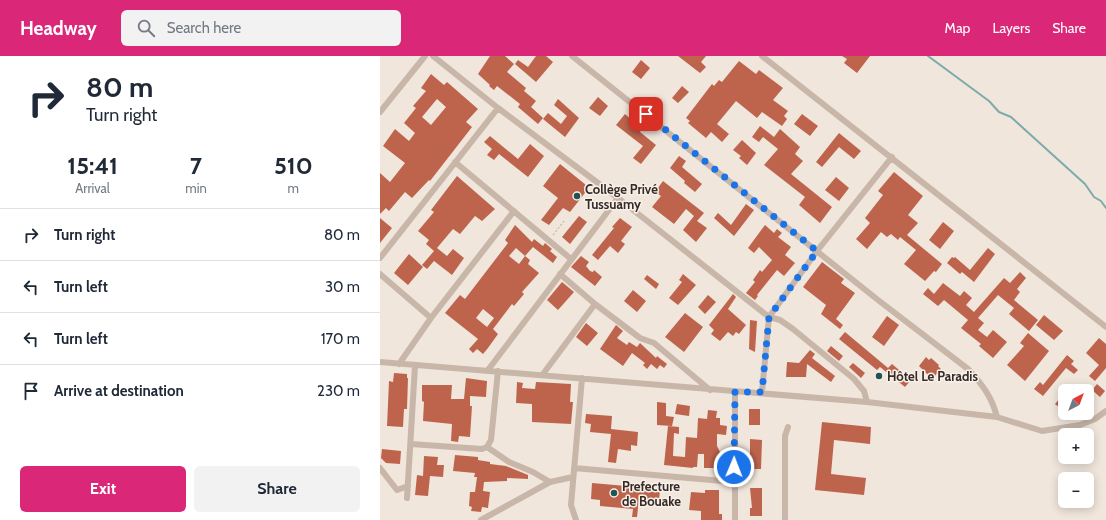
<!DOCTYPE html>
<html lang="en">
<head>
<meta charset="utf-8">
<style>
  :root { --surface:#fff; --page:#f2f2f3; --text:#1f2937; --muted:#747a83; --line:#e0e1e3; --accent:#db2777 }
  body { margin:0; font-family:Cabin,sans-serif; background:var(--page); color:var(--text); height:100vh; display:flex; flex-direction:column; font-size:15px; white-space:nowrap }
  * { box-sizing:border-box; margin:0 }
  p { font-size:13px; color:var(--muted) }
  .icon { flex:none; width:22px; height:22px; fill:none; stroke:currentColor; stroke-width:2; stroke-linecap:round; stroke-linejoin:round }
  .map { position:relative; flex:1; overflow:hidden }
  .details { display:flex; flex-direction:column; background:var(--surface); width:380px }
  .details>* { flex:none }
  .hud { background:#fff; color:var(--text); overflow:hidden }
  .needle { width:26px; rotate:41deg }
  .controls { position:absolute; left:678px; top:328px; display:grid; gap:8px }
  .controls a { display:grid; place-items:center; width:36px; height:36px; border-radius:6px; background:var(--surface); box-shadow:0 2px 10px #0003; font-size:20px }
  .pin { position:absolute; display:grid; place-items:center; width:34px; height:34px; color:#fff; margin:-17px; border-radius:8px; box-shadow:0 2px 6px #0006 }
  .me { position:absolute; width:44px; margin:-22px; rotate:1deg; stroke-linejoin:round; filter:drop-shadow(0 0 3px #0008) }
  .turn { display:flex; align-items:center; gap:14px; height:84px; padding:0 20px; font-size:18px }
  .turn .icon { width:52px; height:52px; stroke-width:2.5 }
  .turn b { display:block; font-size:28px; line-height:34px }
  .eta { display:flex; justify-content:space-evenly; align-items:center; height:68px; text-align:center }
  .eta b { font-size:24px; font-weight:700; line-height:28px }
  .action { display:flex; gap:8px; margin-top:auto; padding:8px 20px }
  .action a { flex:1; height:46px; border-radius:6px; background:var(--accent); color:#fff; font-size:16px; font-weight:700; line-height:46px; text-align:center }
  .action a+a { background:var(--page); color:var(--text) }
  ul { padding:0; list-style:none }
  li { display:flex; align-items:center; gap:12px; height:52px; padding:0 20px; border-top:1px solid var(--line) }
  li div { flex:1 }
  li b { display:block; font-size:15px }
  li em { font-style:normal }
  header { display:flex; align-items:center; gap:24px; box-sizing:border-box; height:56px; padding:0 20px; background:var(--accent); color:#fff }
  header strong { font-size:19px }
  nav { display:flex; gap:22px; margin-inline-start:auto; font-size:14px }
  .search { width:280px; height:36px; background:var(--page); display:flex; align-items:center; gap:10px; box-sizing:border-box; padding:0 14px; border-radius:6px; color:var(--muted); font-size:15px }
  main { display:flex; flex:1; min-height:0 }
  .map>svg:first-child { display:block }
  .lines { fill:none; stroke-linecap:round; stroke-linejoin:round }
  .stream { stroke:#7dabac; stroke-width:2 }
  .building { fill:#be644d; fill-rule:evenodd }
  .path { stroke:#b3a093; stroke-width:1; stroke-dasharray:2 2; stroke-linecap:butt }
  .minor { stroke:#c8b6a9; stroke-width:6 }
  .route { stroke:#1a73e8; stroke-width:7; stroke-dasharray:0 12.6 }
  .poi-dot { fill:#215354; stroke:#f8f0e8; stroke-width:1.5 }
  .labels { text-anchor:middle; stroke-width:3; stroke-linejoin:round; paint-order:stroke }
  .poi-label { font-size:13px; font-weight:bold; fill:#352c28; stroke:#f8f0e8; text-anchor:start }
</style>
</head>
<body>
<header>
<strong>Headway</strong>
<div class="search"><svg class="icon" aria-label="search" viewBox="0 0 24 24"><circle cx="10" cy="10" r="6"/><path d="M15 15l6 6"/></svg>Search here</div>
<nav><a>Map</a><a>Layers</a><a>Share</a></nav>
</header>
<main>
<section class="details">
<div class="hud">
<div class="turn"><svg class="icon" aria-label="right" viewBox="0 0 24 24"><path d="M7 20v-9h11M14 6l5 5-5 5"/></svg><div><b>80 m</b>Turn right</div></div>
</div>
<div class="eta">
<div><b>15:41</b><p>Arrival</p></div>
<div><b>7</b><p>min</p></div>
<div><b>510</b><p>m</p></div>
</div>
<ul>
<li><svg class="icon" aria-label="right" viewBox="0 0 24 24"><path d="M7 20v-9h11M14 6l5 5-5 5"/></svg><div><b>Turn right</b></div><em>80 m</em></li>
<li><svg class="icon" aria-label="left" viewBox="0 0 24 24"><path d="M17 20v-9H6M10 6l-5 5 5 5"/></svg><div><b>Turn left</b></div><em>30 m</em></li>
<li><svg class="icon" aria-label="left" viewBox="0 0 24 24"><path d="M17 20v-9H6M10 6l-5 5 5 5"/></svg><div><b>Turn left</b></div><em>170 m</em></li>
<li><svg class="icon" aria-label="arrive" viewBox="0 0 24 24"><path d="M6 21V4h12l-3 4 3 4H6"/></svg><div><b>Arrive at destination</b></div><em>230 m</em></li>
</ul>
<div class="action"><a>Exit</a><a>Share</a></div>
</section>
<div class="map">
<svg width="726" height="464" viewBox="0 0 726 464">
  <rect width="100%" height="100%" fill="#f0e6dc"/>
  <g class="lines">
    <!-- stream -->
    <path class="stream" d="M548,0L609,45L619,56L631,61L705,128L714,141L721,145L726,152"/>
  </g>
  <!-- building -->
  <path class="building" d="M110,0H125L134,8L127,16L146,32L144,35L156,45L151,51L163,62L158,68L138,51L140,48L117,30L114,34L109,30L110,29L98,18Z
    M156,0H166L173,6L156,26L135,8L138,4L148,11Z
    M298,0H326L321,6L326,11L320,17Z
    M462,0H490L477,17L464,7L467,3Z
    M261,4L270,12L261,23L252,16Z
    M359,5L376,18L379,14L403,32L393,44L408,55L404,60L407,63L402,70L382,56L377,62L356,45L337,68L349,78L342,86L331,76L326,82L308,67L310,65L306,62L332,28L334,30L339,24L342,26Z
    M51,18L64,29L67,26L98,53L86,66L92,71L50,125L49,124L32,142L25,136L9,155L6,152L0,158V117L10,126L25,107L3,90L15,73L29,85L35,77L24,67L36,52L33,50L46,35L41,32ZM57,43L66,51L51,69L42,61Z
    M302,30L309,36L298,47L292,42Z
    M218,41L228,50L220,60L209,52Z
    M178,43L199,62L185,81L163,63L168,57L181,68L187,60L174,49Z
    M245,58L254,66L253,68L261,74L260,76L276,89L261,108L253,102L263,90L236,69Z
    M422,58L438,70L430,80L414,68Z
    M380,70L394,81L400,73L420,91L415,98L423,105L411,118L452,151L440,167L419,149L425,141L384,109L398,93L383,81L379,86L372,81Z
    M459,77L481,95L474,103L459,91L442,111L436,106Z
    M110,80L138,103L150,88L164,100L148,121L119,98L114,104L107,99L112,93L104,86Z
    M362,84L376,97L367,109L359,102L361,100L353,94Z
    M299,100L306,105L302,111L322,128L315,136L304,127L305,125L290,112Z
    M180,108L206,129L205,130L208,133L190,156L183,152L169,169L161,164L178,142L163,130Z
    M514,116L543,140L528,159L538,167L527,179L562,208L556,216L554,215L545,225L524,208L536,194L520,181L518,184L511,178L507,181L501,176L487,193L476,183L490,167L485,162L503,139L498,135Z
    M77,120L115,153L102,165L95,160L80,178L73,173L57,192L67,200L73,193L84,202L72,219L54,205L47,213L42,209L54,195L46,188L49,184L38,175L54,156L51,154Z
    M456,121L469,132L459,145L445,134Z
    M283,125L324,157L317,165L327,172L316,186L303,174L314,160L306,153L294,168L272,151L281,140L275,136Z
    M366,148L374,154L354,180L334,162L338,157L351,169Z
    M199,160L207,166L190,188L182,181Z
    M0,162L12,172L0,187Z
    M240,162L252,171L241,185L245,188L238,197L230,190L218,204L212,199L234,172L232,171Z
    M563,166L574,175L560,193L549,184Z
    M135,169L152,186L154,183L163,190L165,187L172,193L170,195L177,201L173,207L153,191L145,200L136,192L129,200L139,208L145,200L150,204L148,208L159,217L142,236L144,238L134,250L132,248L113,273L118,278L108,292L103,298L97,293L93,297L89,293L98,283L65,257L80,239L85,243L128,187L125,184ZM103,253L114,262L107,271L96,262Z
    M385,169L394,177L397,173L402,177L398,181L411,191L405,199L415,207L404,220L397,214L377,239L378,240L375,244L366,237L375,226L373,224L380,214L382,216L392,204L379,191L374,197L368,192Z
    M608,192L615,198L594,226L582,216L580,218L567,207L572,201L574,202L575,201L590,214Z
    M29,198L43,211L28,229L14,217Z
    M201,200L209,206L206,210L210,215L213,216L214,214L222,221L215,230L191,211Z
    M442,206L464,223L461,227L475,237L456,263L463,269L460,273L441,258L446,249L423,231Z
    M640,216L646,222L637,233L640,236L634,244L658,264L649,275L629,258L634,252L618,239L598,262L604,267L598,274L607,281L613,274L627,286L613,302L599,290L601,288L581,272L588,264L564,244L558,250L543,238L548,232L554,238L563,227L580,240L584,235L592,242L586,249L594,256L624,222L630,227Z
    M303,218L316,229L298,249L289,242L302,226L299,224Z
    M267,219L279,228L276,233L264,223Z
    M182,226L194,236L178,254L167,244Z
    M253,234L266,245L257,256L244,245Z
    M353,238L356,241L348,253L366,269L359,278L356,276L353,280L348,276L340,285L331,278L334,274L329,269Z
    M328,239L336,246L325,258L318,251Z
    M305,257L323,271L304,296L285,281Z
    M664,259L683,275L674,284L656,269Z
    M507,260L519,269L504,290L492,281Z
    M370,264L377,265L375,296L369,293Z
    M206,267L218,277L207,290L196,281Z
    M236,269L243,275L237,282L247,289L249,286L257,291L260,287L276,302L277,300L287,308L284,312L280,309L277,313L271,308L267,313L263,309L265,307L252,297L243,310L220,293Z
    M465,276L508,312L512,308L531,324L525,331L500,311L497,314L459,283Z
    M648,277L669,295L645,325L627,309L644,290L640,287Z
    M719,282L726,288V312L715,325L709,320L719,309L706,297Z
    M451,290L463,300L459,305L447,295Z
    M430,294L435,298L432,302L455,320L451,326L427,308L426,321H406L407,306L419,307Z
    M687,299L694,305L691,308L698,314L694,318L686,312L663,340L654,333L660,326L663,329Z
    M546,301L549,304L551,302L559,309L558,310L561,313L552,323L539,310Z
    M473,307L485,317L481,322L469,311Z
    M14,317L27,318V322H28L27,353H24L23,371L7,370L9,325L13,326Z
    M86,322L107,325L106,341L90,340V350H92L90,381L79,380L78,386L71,385L72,368L43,365L44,346L42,345V329H72L71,343H84Z
    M137,326L143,327L142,332L155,333L156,326L191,328L190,346H193L191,368L152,366V348L136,347Z
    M717,328L725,335L720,341L712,334Z
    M685,336V356L675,348Z
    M277,346L286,347V360L294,361L292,370L277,369Z
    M297,348L310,350L309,360L295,358Z
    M369,353H380V369H369Z
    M328,354L337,355L336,362H340V369L347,370L346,379L337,378V390L340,396L339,412H324V398H318L317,411H313V412L284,409L288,370L299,371V378L294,377L293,400L305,401L306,381L317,382L318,362L327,363Z
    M206,358L232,360L231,373L258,376L257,390L251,389V395L238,393L236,407L228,406L231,378L210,376L211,368L205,367Z
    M442,366L491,371L490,388L454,384L451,418L486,422L484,439L435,434Z
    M370,383L382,384L381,413H370Z
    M2,393L21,395L20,408L6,407L1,402Z
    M75,399L98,401V404L110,406V408L126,410L148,419V423L127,422V425L104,426L103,435L110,436L108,452L102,451L101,456L91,455L92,451L89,450L90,436H95L97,421H94L95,417L73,415Z
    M44,400L58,401L57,409H64L63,421L50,420L48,440L35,439L37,419L43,420Z
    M212,427L280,433L279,445L259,443L257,461H252L253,453L220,450V444L211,443Z
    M370,432H382V460H370V452H372Z
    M325,434H339V458H342V464H321V455L309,454L311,436L325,437Z"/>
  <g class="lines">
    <!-- path -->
    <path class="path" d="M173,179L184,165"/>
    <!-- minor -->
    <path class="minor" d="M53,0L118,52L238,142L389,261L400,264L413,273L474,323L484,335L487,346
      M192,0L498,244L588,313C602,328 612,341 617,361
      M382,0L726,271
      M0,56L45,0
      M75,106L191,203
      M0,202L118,52
      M0,218L51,262
      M180,218L215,248L260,282L274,287L330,334
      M0,306L487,346L617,361L662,375L700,369L715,363L726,355
      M19,308L51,262L134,155
      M108,314L238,142
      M163,318L215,248
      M382,336L389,261L437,195L512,101
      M31,388L102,393L107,391L111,384L118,315
      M107,391L129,406L153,416L170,426
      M0,412L17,434L28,430
      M194,412L354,426
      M27,442L35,310
      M101,464L170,426L193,421
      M196,464L191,449L202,322
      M355,464V336
      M405,464V380L408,371"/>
  </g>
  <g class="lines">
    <!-- route -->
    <path class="route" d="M266,58L437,195L389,261L382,336H355L354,411"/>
  </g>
  <!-- markers -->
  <g class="poi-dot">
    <circle cx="197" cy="140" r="4"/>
    <circle cx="499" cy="320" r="4"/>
    <circle cx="234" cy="437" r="4"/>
  </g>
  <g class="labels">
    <!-- poi labels -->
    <g class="poi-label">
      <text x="205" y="138">Collège Privé<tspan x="205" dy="15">Tussuamy</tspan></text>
      <text x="507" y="325">Hôtel Le Paradis</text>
      <text x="242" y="435">Prefecture<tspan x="242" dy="15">de Bouake</tspan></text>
    </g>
  </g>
</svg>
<div class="controls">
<a><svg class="needle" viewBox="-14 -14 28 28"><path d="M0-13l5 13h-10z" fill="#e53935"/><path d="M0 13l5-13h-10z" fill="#747a83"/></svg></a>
<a>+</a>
<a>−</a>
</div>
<div class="pin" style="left:266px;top:58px;background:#d93025"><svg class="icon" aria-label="arrive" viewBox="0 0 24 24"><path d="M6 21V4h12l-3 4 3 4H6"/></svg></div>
<svg class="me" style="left:354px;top:411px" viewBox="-20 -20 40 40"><circle r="17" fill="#1a73e8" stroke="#fff" stroke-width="3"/><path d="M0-11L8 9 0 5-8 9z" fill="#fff"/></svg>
</div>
</main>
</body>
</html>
